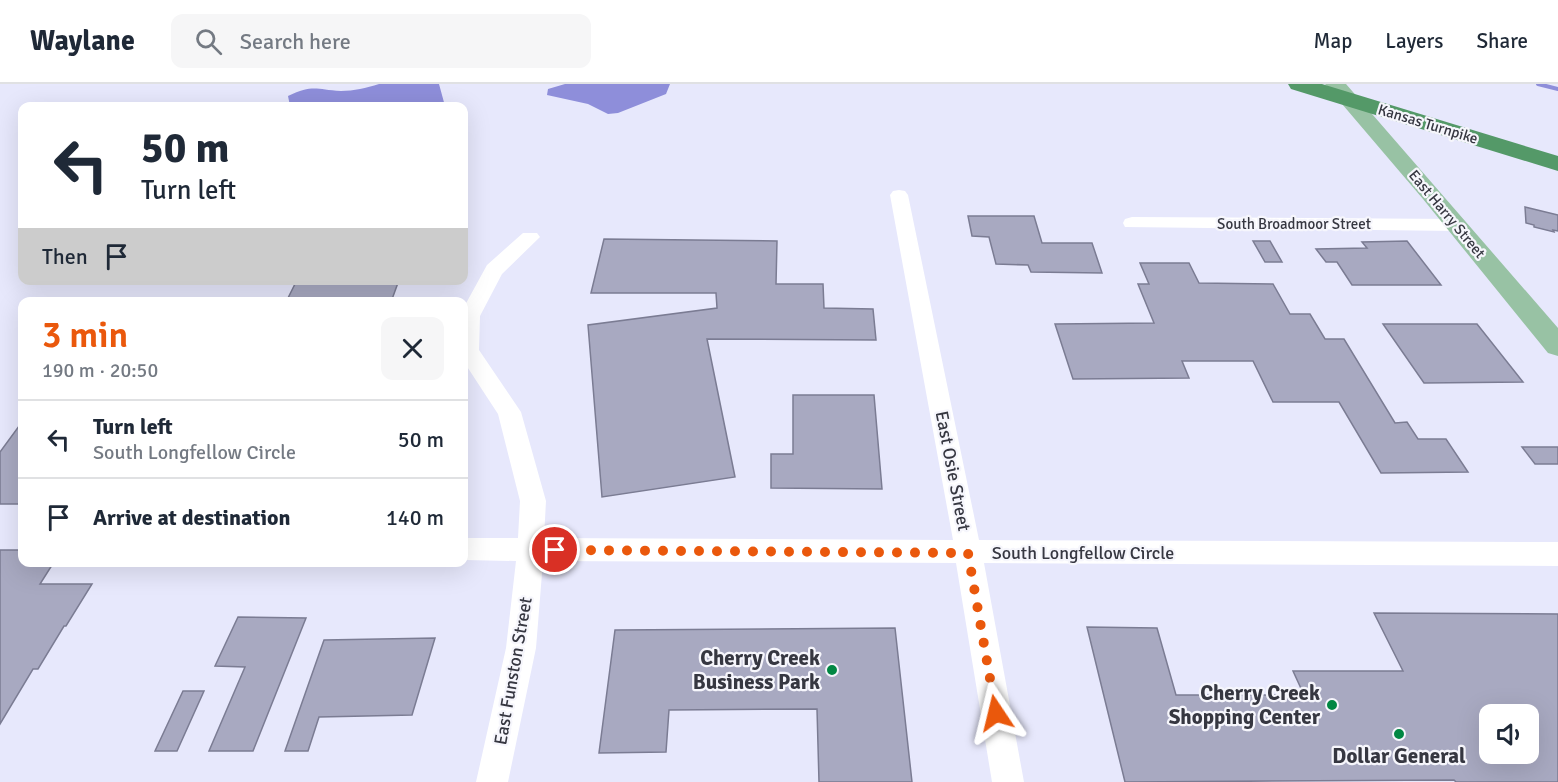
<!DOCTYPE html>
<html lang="en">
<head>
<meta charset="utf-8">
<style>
  :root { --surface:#fff; --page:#f6f6f7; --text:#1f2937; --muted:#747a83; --line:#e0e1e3; --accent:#ea580c }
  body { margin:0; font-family:Signika,sans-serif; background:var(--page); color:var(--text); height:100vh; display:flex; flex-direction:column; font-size:22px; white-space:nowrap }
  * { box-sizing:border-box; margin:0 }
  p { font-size:20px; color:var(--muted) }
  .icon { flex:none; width:33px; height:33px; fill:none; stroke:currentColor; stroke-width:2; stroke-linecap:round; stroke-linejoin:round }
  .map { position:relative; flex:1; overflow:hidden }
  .panel { position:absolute; left:18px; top:213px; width:450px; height:270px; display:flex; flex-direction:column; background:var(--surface); border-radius:12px; box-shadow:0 6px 24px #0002 }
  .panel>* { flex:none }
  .guide { position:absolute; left:18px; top:18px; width:450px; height:183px; border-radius:12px; box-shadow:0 6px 24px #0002; background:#fff; color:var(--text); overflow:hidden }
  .fabs { position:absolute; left:1479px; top:620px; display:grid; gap:12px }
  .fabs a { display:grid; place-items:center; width:60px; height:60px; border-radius:12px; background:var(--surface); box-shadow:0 6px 24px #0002; font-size:30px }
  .pin { position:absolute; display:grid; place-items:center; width:51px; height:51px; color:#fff; margin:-26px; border:3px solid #fff; border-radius:50%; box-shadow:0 2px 6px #0007 }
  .me { position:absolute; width:66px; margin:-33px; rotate:350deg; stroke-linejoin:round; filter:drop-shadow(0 0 4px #0008) }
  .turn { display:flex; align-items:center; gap:21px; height:126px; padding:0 24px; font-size:27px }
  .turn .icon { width:78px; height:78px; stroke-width:2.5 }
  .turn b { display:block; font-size:42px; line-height:51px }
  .then { display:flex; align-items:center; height:57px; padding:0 24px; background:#0003; gap:12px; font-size:22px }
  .round { display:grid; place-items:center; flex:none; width:63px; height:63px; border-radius:12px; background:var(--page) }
  .overview { display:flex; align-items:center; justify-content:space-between; height:102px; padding:0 24px }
  h1 { font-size:36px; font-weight:600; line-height:45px; color:var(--accent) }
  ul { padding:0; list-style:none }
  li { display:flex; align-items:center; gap:18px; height:78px; padding:0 24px; border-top:2px solid var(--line) }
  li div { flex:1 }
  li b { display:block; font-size:22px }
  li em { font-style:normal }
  header { display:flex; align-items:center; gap:36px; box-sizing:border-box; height:84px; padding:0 30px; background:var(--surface); border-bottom:2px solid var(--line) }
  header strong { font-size:28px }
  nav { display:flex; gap:33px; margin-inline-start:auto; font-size:21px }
  .search { width:420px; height:54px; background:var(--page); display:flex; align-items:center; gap:15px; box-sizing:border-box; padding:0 21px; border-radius:12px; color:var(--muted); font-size:22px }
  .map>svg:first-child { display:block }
  .water { fill:#8e8eda }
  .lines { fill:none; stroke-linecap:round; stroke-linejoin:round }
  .stream { stroke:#8e8eda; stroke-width:4 }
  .building { fill:#a8a9c1; stroke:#7b7c93; stroke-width:1.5; fill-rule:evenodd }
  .minor { fill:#fff; fill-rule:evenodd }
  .major { fill:#98c2a4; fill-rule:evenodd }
  .highway { fill:#549968; fill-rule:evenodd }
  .route { stroke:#ea580c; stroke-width:10; stroke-dasharray:0 18 }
  .poi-dot { fill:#018743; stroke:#f6f6fc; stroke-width:2 }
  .labels { text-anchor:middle; stroke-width:4.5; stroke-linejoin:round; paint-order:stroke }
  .far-street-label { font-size:15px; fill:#363741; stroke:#f6f6fc }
  .street-label { font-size:18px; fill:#363741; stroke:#f6f6fc }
  .near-poi-label { font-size:21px; font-weight:bold; fill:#363741; stroke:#f6f6fc; text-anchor:end }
</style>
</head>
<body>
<header>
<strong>Waylane</strong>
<div class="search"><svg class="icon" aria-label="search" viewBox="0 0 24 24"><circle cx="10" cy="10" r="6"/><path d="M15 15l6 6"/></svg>Search here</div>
<nav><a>Map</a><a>Layers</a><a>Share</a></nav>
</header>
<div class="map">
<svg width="1558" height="698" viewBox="0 0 1558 698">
  <rect width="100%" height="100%" fill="#e7e8fc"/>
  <!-- water -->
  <path class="water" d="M379,0H439L445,22H290L288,12C314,0 316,6 341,7C354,7 366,4 379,0Z
    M565,0H670L666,10L618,29L608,30L588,20L547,11L548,5Z"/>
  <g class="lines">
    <!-- stream -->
    <path class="stream" d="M1538,0L1558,5"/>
  </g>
  <!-- building -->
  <path class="building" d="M1525,123L1558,131V147L1553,146L1554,148L1534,143V141L1526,139Z
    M968,132H1034L1042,159H1092L1102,189L1031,188L1028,181L996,180L989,153L972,152Z
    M604,155L777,157L776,200H823L824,224L873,225L876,256L707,255L735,393L602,413L588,241L717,224L716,209H591Z
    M1253,157H1270L1282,178H1265Z
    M1407,157L1441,201H1352L1337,178H1326L1316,165L1367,164L1362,158Z
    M1140,179H1189L1199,199L1273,200L1290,230H1310L1325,255H1344L1395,339L1407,338L1418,355H1446L1468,388L1381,389L1339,318H1273L1253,277H1182L1189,294L1073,295L1055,240L1154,239L1138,200H1149Z
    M297,196H399L391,218H286Z
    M1383,240H1477L1523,298L1424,299Z
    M793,311H874L882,405L771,404V370H793Z
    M22,338V420H0V368Z
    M1522,363H1558V380H1535Z
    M0,466H22V478H54L40,500H92L66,542H64L38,585H33L0,640Z
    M1374,529L1558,530V698H1456L1454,696L1125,698L1087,543L1157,544L1176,611H1304L1293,587H1403ZM1490,630H1528V669H1490Z
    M238,533L306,534L253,667H209L245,583L215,582Z
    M895,544L912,698H819L817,625L669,626L666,668L599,669L615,546Z
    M435,554L412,631L319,633L308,667H285L324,556Z
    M183,607H204L177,667H155Z"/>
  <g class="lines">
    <!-- minor -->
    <path class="minor" d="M899,106L905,107L908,111L979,456L1558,458V482L984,479L1024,698H992L956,479L543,477L536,564L508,698H476L506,564L516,477L464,476V454H518L520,417L498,330L464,278V223L487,181L523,149H537L540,153L502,190L480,232L479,266L521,328L546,417L544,454L953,456L890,111L893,107Z
      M1132,133L1457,135L1464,137L1467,141L1464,145L1457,147L1125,143L1123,139L1125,135Z"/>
    <!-- major -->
    <path class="major" d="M1325,0H1346L1558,244V272L1548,269L1423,115Z"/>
    <!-- highway -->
    <path class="highway" d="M1288,0H1322L1558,72V87L1291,5Z"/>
  </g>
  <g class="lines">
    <!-- route -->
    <path class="route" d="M555,466L968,469L996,629"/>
  </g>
  <!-- markers -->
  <g class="poi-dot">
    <circle cx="832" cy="586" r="6"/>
    <circle cx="1332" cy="621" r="6"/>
    <circle cx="1399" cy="650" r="6"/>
  </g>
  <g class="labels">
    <!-- far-street labels -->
    <g class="far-street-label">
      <text transform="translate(1428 40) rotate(17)" y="5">Kansas Turnpike</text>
      <text transform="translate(1447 130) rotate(50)" y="5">East Harry Street</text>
      <text x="1294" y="145">South Broadmoor Street</text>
    </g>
    <!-- street labels -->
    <g class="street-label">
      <text transform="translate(953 387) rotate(79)" y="6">East Osie Street</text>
      <text x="1083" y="475">South Longfellow Circle</text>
      <text transform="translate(513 587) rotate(-80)" y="6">East Funston Street</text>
    </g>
    <!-- near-poi labels -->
    <g class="near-poi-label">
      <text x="820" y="581">Cherry Creek<tspan x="820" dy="24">Business Park</tspan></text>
      <text x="1320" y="616">Cherry Creek<tspan x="1320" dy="24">Shopping Center</tspan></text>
      <text x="1399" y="679" text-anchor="middle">Dollar General</text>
    </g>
  </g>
</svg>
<div class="fabs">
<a><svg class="icon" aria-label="sound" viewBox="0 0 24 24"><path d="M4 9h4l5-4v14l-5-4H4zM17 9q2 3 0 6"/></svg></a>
</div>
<div class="pin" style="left:555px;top:466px;background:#d93025"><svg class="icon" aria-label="arrive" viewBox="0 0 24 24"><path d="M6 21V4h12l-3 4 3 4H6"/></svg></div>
<svg class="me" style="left:996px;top:629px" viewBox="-20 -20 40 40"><path d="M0-17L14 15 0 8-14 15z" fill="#ea580c" stroke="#fff" stroke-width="4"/></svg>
<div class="guide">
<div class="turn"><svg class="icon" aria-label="left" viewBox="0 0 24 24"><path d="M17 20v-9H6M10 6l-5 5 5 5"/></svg><div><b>50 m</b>Turn left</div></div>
<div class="then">Then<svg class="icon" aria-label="arrive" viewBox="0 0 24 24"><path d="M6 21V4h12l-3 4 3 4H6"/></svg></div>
</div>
<section class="panel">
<div class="overview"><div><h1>3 min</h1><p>190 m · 20:50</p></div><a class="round"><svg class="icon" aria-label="close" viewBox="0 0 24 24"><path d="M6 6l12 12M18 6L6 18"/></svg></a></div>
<ul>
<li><svg class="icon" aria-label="left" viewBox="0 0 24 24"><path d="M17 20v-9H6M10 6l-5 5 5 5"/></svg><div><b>Turn left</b><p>South Longfellow Circle</p></div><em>50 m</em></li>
<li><svg class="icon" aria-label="arrive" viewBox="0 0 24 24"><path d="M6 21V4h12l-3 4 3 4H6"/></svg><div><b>Arrive at destination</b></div><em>140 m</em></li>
</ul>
</section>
</div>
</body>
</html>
